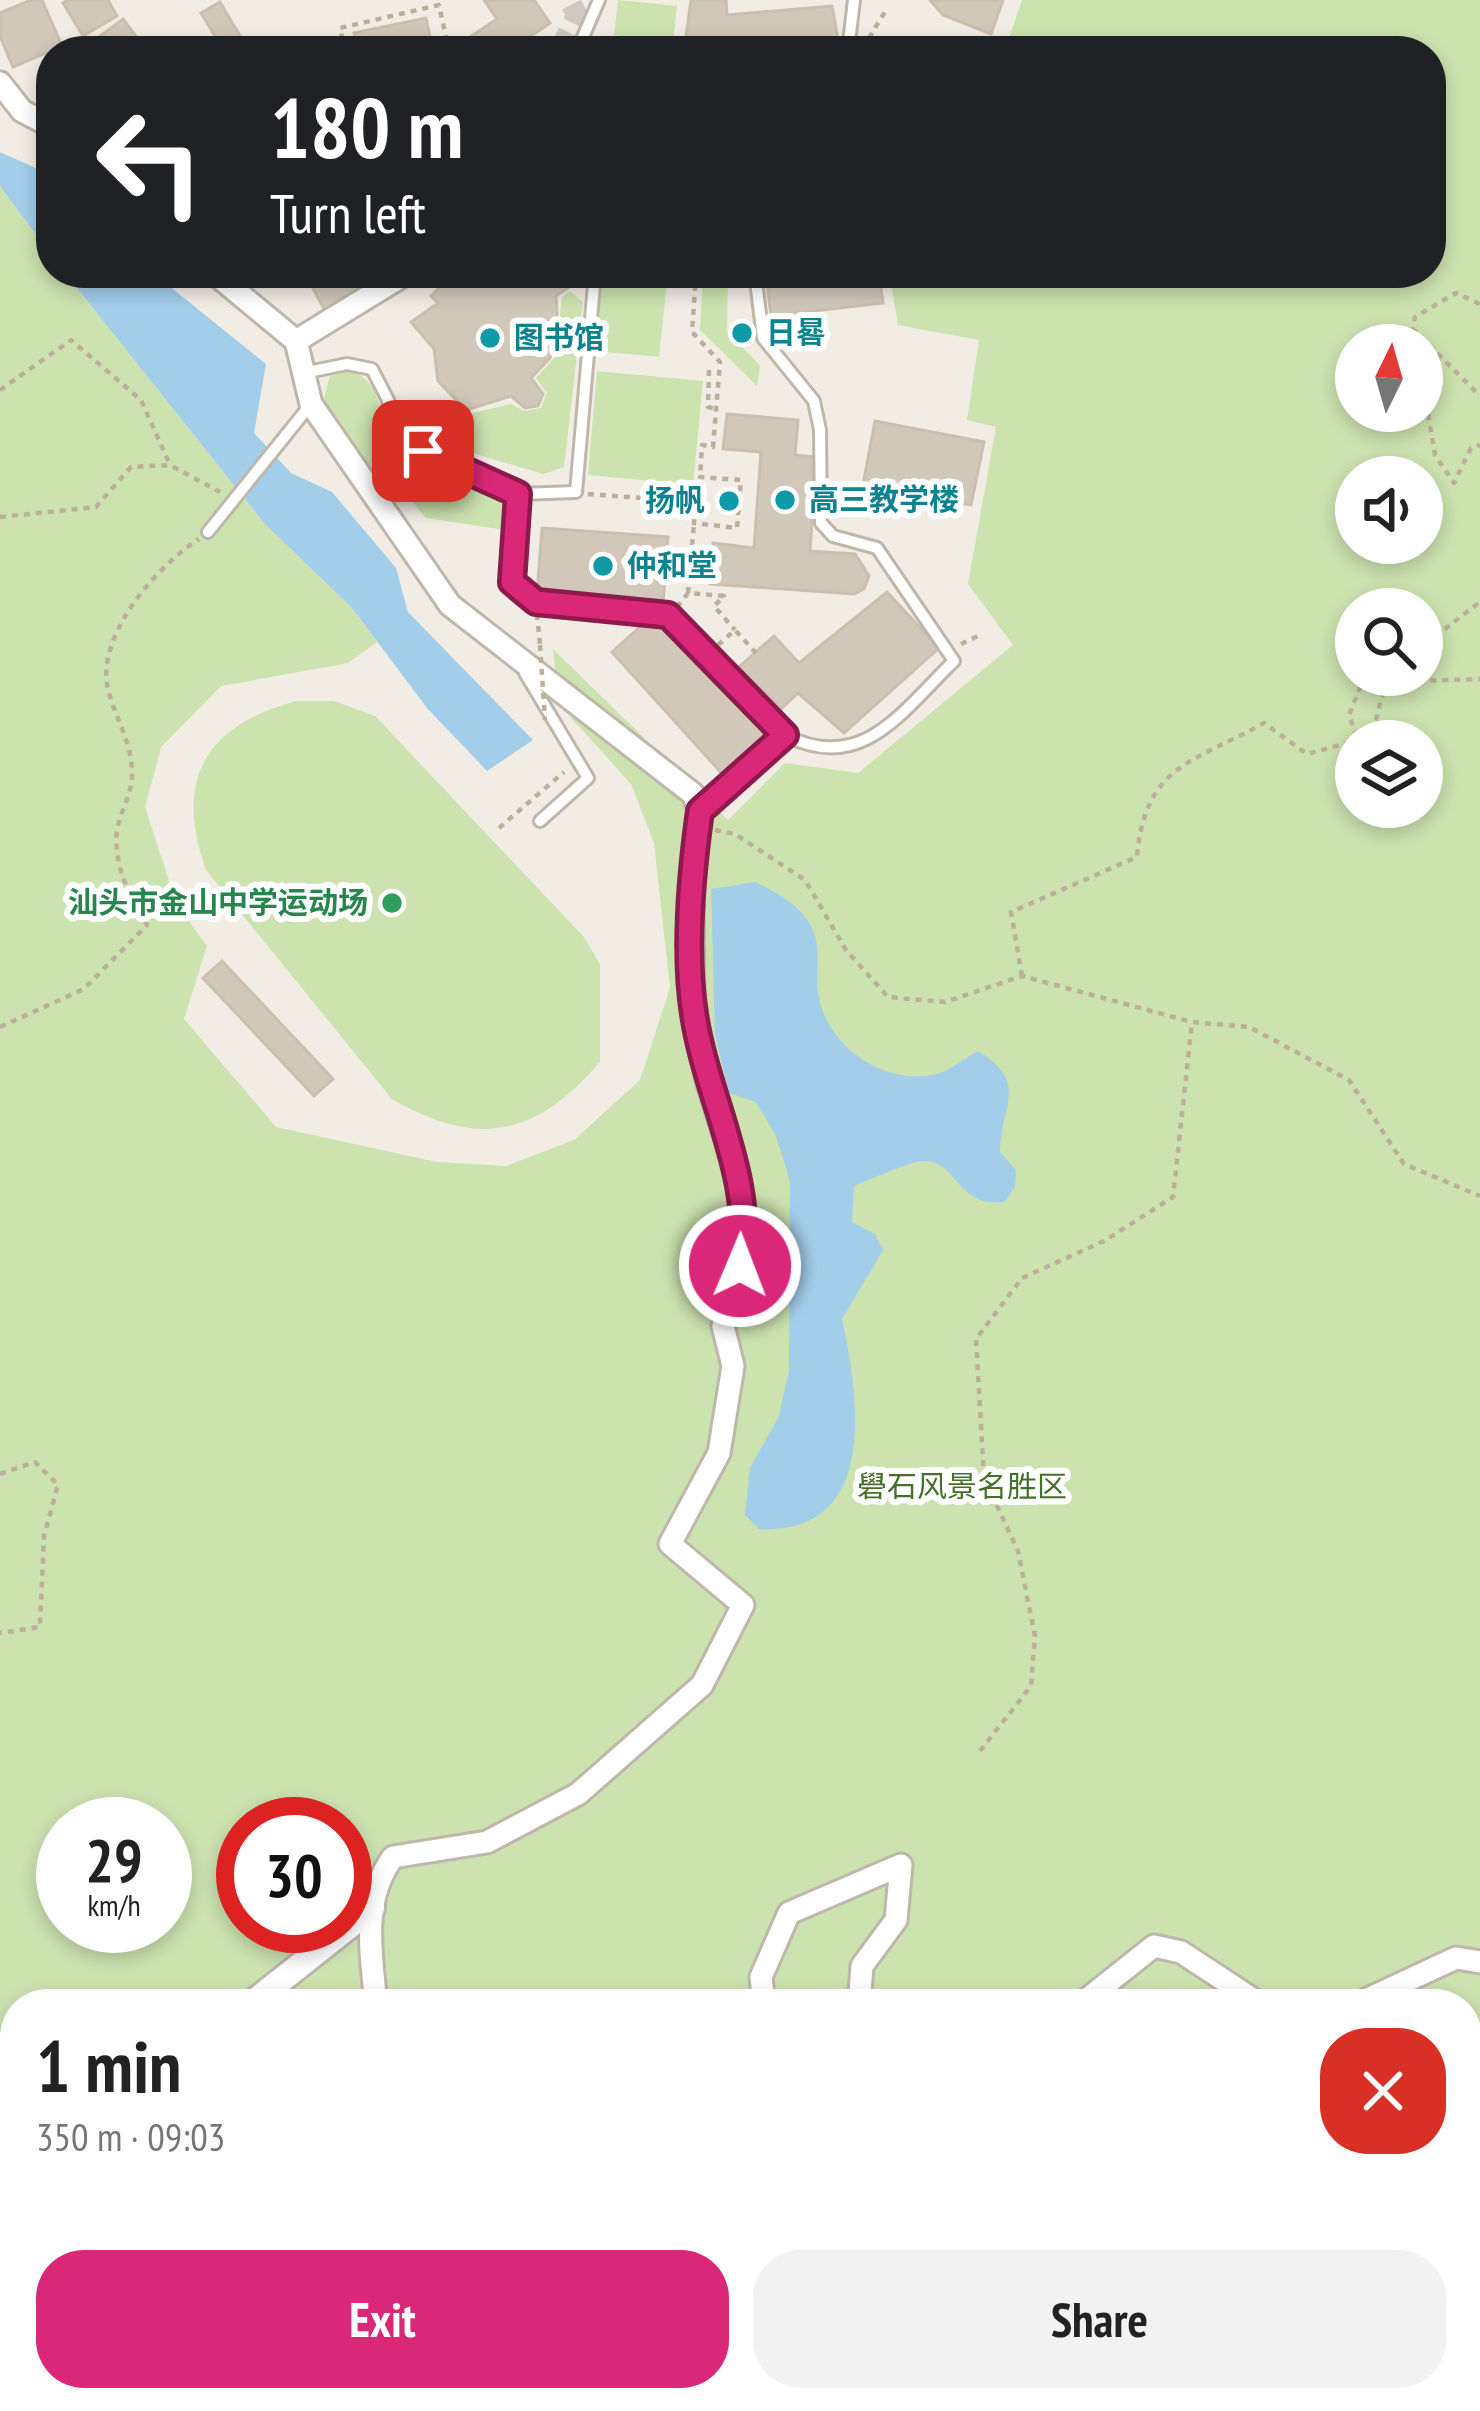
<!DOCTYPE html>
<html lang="en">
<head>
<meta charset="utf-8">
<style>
  :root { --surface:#fff; --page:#f2f2f2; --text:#222; --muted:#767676; --accent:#db2777 }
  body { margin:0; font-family:"PT Sans Narrow","Noto Sans SC",sans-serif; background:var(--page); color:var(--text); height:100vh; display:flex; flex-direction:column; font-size:45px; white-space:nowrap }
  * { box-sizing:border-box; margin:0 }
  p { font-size:39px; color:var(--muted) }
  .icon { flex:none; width:66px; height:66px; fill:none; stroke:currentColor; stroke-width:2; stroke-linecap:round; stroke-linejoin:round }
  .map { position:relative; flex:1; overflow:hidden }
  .panel { position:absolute; left:0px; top:1989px; width:1482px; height:423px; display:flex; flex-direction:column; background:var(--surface); border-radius:48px 48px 0 0; box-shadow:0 6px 18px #0003 }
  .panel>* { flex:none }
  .guide { position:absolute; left:36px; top:36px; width:1410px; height:252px; border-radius:48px; box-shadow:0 6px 18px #0003; background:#202124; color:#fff; overflow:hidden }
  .needle { width:78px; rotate:5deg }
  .buttons { position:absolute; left:1335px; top:324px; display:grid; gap:24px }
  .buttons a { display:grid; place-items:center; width:108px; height:108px; border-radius:50%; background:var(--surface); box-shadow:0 6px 18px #0003; font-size:60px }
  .speed { position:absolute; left:36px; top:1797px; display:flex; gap:24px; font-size:60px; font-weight:700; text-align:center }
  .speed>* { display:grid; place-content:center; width:156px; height:156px; border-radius:50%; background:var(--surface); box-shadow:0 6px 18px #0003; line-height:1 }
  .speed small { font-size:30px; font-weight:400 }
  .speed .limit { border:18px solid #d22; background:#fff; color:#111 }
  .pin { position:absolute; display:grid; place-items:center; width:102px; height:102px; color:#fff; margin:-51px; border-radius:24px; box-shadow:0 6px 18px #0006 }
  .me { position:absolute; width:132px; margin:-66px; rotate:1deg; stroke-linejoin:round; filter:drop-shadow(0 0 9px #0008) }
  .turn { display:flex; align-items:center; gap:42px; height:252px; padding:0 36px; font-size:54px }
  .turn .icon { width:156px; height:156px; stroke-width:2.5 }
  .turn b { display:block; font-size:84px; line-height:102px }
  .round { display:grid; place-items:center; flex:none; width:126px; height:126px; border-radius:48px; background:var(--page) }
  .overview { display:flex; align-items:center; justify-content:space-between; height:204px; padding:0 36px }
  h1 { font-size:72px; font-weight:800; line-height:90px }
  .primary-button { display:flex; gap:24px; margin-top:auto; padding:24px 36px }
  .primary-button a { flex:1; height:138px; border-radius:48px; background:var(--accent); color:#fff; font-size:48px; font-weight:800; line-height:138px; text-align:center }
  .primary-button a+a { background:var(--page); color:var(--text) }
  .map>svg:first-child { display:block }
  .green { fill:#cce2af; fill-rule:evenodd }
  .water { fill:#a3ceea }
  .building { fill:#d1c8ba; stroke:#cbc0ae; stroke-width:3 }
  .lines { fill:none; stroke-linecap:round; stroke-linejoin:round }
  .minor-tunnel { stroke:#cecac1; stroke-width:21; stroke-dasharray:21 10; stroke-linecap:butt }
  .service-casing { stroke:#beb7aa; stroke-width:16 }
  .minor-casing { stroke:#beb7aa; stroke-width:27 }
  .tertiary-casing { stroke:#beb7aa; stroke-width:30 }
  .path { stroke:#bcb09a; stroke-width:4.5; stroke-dasharray:6 6; stroke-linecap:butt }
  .service { stroke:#fff; stroke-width:10 }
  .minor { stroke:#fff; stroke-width:21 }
  .tertiary { stroke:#fff; stroke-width:24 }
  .path-bridge { stroke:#bcb09a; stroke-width:4.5; stroke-dasharray:6 6; stroke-linecap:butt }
  .route-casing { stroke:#8e194d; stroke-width:30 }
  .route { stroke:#db2777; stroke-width:21 }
  .culture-dot { fill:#0f9aa8; stroke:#fff; stroke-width:4.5 }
  .leisure-dot { fill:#2e9e5b; stroke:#fff; stroke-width:4.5 }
  .labels { text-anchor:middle; stroke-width:12; stroke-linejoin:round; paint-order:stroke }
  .culture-label { font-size:30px; font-weight:bold; fill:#0d838f; stroke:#fff; text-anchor:start }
  .leisure-label { font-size:30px; font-weight:bold; fill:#27864d; stroke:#fff; text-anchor:end }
  .park-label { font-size:30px; fill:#466f2c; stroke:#fff }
</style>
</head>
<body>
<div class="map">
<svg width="1480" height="2411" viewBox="0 0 1480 2411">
  <rect width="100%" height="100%" fill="#f1ede4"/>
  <!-- green -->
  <path class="green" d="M618,0L677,6L673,41L614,35Z
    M1022,0H1480V2411H0V186L51,255V273H65L264,523L352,608L377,642L348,663L221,686L161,747L145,807L177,905L207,946L184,1019L276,1127L437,1162L506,1166L574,1140L640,1080L670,988L654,843L631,784L558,703L553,649L728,820L785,763L858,773L1013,645L968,584L996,427L967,420L979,340L898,325L889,273H1431V51H1029L1009,38ZM1356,345H1422V411H1356ZM1356,477H1422V543H1356ZM1356,609H1422V675H1356ZM1356,741H1422V807H1356ZM63,1824H165V1926H63ZM243,1824H345V1926H243ZM15,2004H1467V2397H15Z
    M602,273H668L659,357L595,351Z
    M703,273H728L727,331L760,366L757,386L700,330Z
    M570,291L583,302L564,467L543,474L439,443L457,409L468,414L511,404L524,411L541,408L547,393L536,378L555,357L562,297Z
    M352,370C382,386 382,411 379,441L391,453L389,471L400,473V488L381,492L321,410L330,376Z
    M597,371L703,381L693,485L588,475Z
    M407,460L512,505L511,531L426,518L404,491Z
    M296,701H334L375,716L583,936L600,964V1062C536,1136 479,1149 392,1099L206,870C174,780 204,726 296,701Z"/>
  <!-- water -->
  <path class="water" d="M0,152L51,175V255L0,186Z
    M65,273H153L266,364L254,433L291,473L332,492L396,568L408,612L533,740L487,771L427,708L352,608L264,523Z
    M756,882C774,892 797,903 808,921C826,948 812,976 820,1003C834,1052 888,1086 937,1074C951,1070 965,1058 978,1051C1030,1083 1001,1104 1000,1152L1016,1170L1015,1187L1004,1202C956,1207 958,1162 925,1161C914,1160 868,1180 854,1186L852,1222L875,1234L883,1250L842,1319C859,1398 880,1535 759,1529L745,1515L750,1468L779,1416L789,1371L790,1181L776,1136L756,1102L729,1093L715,1035L711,889Z"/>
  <!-- building -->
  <path class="building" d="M31,0H42L62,46L13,67L0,36V13Z
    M68,0H108L117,16L83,36L63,3Z
    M484,0H534L550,23L509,51H471L464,41L497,19Z
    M691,0H726L727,15L832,6L839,45L752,51H614L615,44L684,50Z
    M930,0H1003L991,34L943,15Z
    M220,2L249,51H224L201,13Z
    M426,18L433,51H358L354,33Z
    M123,19L141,43L129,51H87L85,47Z
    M391,273L327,314L308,279L314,274Z
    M470,273H563L568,288L556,296L558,328L550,358L531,378L543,394L538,406L525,408L511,396L466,410L438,381L434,349L411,322L438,303L431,296L449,278L458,283Z
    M766,273H879L883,303L771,316Z
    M727,414L798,420L795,455L816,457L810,551L855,554L869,576L864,589L854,594L710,584L713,543L754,548L761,452L723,449Z
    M875,421L984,442L971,505L863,485Z
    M542,528L668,537L663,604L537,594Z
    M887,592L939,648L844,733L798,693L781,709L739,667L774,636L799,663Z
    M642,625L676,630L776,732L726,778L612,652Z
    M222,961L333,1079L314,1096L203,978Z"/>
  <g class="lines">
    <!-- minor-tunnel -->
    <path class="minor-tunnel" d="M559,51L577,15L569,0"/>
    <defs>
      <path id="service" d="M577,51L599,0
        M848,51L854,0
        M755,273L763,338L814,401L820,430L821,523L833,536L877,548L954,661C902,711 862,775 785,735
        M303,373L347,364L372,369L388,400L390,437L519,494L576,492L595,273
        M519,494L512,582L536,602L668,615L785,735L700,811
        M208,532L311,404
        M525,673L588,778L540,821"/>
      <path id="minor" d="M0,83L22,111L51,126
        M214,273L296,341L311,404L450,605L693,794L700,811L692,871L693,1010L708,1084L736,1172L745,1239L723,1326L733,1366L719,1453L670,1544L743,1605L702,1685L578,1794L487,1842L393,1857C361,1901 371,1952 376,2004
        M296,341L407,273
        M764,2004L761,1977L789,1913L901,1865L896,1920L862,1966L859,2004
        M1081,2004L1154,1946L1181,1952L1260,2004
        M1357,2004L1456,1958L1480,1962"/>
      <path id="tertiary" d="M251,2004L372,1908
        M0,2104L15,2115"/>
    </defs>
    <!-- service casing -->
    <use href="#service" class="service-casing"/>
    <!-- minor casing -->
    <use href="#minor" class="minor-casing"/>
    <!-- tertiary casing -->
    <use href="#tertiary" class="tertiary-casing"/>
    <!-- path -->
    <path class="path" d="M869,38L886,10
      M345,51L340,28L439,5L449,51
      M696,273L692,332L720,362L713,447L702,445L700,477
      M1412,328L1480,396
      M1410,345L1415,317L1456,293L1480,304
      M709,370L708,407L716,409
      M1422,379L1435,455L1454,483L1471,448L1480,445
      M0,390L71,340L141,400L170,465
      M588,494L696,502L700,477L741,480L737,528L694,523L696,502
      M837,515L854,508
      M0,517L96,507L131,467L170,465L220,492
      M688,593L694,523
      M677,607L688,593L724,596L714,606L735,630
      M537,614L540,645
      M1422,637L1445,629L1480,602
      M961,644L978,636
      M718,645L735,630L756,653
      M1365,675L1349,715L1358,740L1376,719L1386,682L1480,679
      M499,828L564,772
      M715,830L735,834L805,880L846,950L888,997L945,1002L1022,976L1192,1022L1249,1027L1349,1080L1404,1164L1480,1196
      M1022,976L1011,912L1137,857C1145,765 1192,763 1264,723L1307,754L1358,740
      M0,1027L84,989L147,925C130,896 113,866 117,830C120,812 131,796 132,777C133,743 116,721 108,689C95,636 158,565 199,539
      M0,1474L35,1462L58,1485L44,1536L40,1627L0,1633
      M980,1751L1031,1686L1035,1636L1018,1551L984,1478L976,1339L1022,1278L1104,1241L1173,1197L1192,1022"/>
    <!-- service -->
    <use href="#service" class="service"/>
    <!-- minor -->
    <use href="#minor" class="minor"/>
    <!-- tertiary -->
    <use href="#tertiary" class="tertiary"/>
    <!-- path-bridge -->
    <path class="path-bridge" d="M540,645L545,720"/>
  </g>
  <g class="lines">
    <defs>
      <path id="route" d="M423,451L518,494L512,582L536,602L668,615L785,735L700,811C691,875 684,950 694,1014C706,1097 757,1182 740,1266"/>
    </defs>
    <!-- route casing -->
    <use href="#route" class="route-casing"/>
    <!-- route -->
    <use href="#route" class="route"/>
  </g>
  <!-- markers -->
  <g class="culture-dot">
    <circle cx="742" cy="333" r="12"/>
    <circle cx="490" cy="338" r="12"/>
    <circle cx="785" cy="500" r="12"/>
    <circle cx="729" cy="501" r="12"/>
    <circle cx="603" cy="566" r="12"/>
  </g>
  <circle class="leisure-dot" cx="392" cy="903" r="12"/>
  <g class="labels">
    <!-- culture labels -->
    <g class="culture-label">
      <text x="766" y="343">日晷</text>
      <text x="514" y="348">图书馆</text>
      <text x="809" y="510">高三教学楼</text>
      <text x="705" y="511" text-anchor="end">扬帆</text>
      <text x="627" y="576">仲和堂</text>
    </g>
    <!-- leisure labels -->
    <g class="leisure-label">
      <text x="368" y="913">汕头市金山中学运动场</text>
    </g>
    <!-- park labels -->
    <g class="park-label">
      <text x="962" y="1497">礐石风景名胜区</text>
    </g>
  </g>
</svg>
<div class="buttons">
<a><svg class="needle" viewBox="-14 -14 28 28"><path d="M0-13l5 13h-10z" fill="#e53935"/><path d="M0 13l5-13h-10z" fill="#767676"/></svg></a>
<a><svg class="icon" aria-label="sound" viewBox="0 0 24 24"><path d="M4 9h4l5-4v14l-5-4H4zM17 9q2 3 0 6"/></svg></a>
<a><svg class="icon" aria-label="search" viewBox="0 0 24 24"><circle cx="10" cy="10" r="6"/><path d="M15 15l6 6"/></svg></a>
<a><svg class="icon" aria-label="layers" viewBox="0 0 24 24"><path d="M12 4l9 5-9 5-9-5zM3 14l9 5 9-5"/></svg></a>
</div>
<div class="speed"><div>29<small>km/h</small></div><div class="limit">30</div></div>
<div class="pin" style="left:423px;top:451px;background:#d93025"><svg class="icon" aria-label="arrive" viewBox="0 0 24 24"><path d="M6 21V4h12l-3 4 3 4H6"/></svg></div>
<svg class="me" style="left:740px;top:1266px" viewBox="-20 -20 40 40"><circle r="17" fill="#db2777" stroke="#fff" stroke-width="3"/><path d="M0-11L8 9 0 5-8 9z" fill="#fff"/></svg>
<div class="guide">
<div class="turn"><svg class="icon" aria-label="left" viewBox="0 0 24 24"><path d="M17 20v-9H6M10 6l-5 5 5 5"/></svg><div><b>180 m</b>Turn left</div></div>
</div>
<section class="panel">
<div class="overview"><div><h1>1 min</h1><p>350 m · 09:03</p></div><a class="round" style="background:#d93025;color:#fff"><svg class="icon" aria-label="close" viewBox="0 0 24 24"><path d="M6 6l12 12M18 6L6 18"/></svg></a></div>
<div class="primary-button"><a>Exit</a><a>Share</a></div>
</section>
</div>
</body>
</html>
